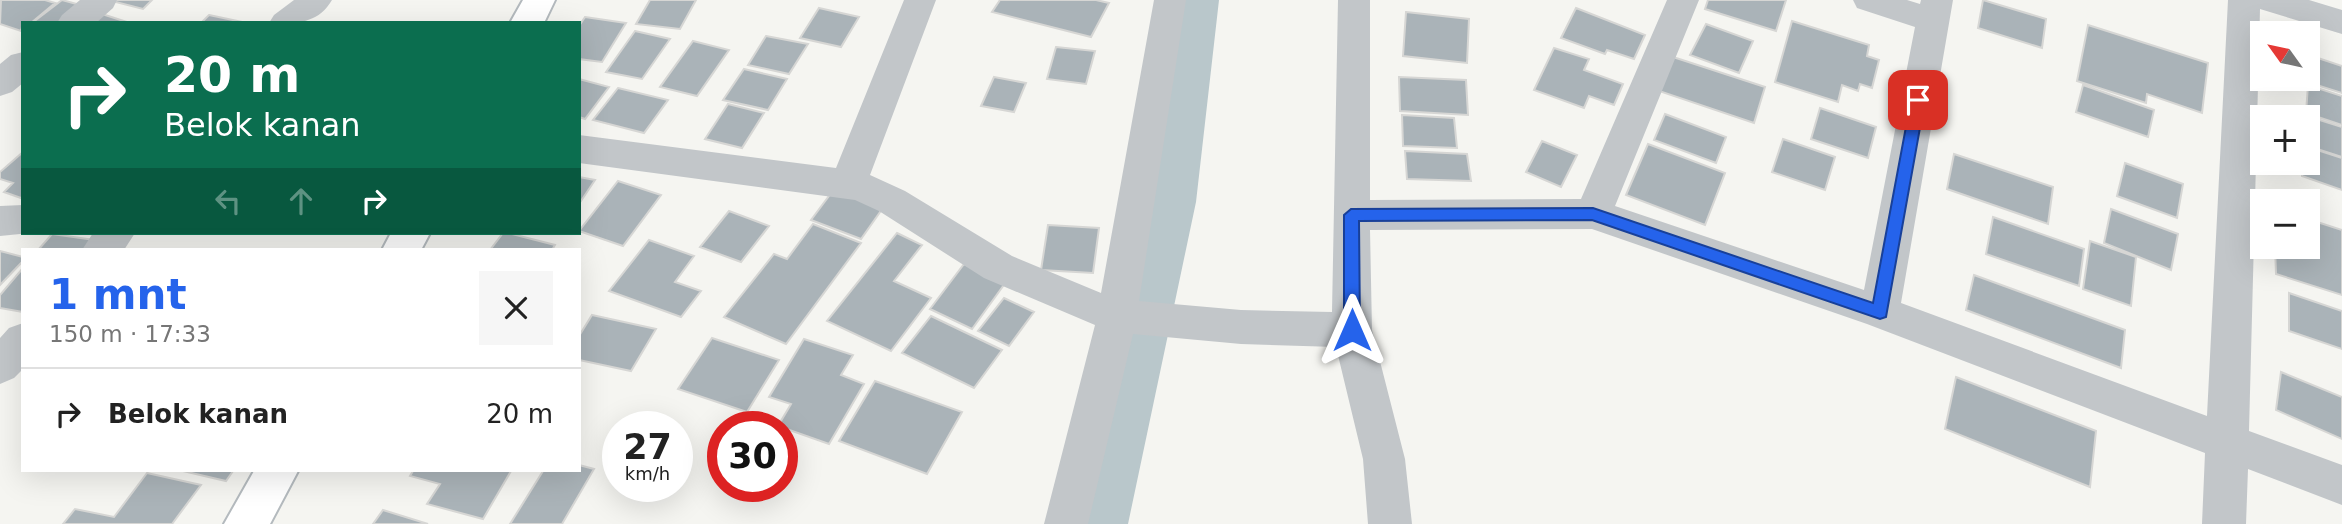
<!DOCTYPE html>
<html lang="id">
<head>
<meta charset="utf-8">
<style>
  :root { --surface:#fff; --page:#f6f6f6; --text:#222; --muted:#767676; --line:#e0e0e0; --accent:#2563eb }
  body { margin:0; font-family:"DejaVu Sans",sans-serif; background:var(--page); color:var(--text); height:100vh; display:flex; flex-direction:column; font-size:26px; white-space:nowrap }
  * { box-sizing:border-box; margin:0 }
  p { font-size:23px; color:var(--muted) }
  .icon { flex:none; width:38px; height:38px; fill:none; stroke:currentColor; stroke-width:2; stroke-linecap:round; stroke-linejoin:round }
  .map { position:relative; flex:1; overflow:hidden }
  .details { position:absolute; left:21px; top:248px; width:560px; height:224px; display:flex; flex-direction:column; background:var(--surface); border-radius:0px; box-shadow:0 7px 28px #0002 }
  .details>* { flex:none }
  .hud { position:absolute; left:21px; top:21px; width:560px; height:214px; border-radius:0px; box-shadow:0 7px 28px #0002; background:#0b6e4f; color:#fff; overflow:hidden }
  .needle { width:46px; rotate:303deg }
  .buttons { position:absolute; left:2250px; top:21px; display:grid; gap:14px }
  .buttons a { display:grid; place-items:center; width:70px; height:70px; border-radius:0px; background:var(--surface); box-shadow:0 7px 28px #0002; font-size:35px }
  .speed { position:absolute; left:602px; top:411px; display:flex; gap:14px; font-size:35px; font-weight:700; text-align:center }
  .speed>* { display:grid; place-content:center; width:91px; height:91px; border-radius:50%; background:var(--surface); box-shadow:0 7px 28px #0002; line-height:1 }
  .speed small { font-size:18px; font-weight:400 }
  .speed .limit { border:10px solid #d22; background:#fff; color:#111 }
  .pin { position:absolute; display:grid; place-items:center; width:60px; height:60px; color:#fff; margin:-30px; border-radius:14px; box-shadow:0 4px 10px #0006 }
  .me { position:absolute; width:77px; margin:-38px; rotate:0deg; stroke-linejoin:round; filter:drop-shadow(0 0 5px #0008) }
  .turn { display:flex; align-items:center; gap:24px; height:147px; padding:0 28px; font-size:32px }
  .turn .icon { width:91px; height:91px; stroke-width:2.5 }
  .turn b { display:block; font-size:49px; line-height:60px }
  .lanes { display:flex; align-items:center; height:66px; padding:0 28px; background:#0003; justify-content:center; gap:35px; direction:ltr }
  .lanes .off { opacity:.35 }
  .round { display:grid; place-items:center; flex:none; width:74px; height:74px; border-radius:0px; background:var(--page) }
  .headline { display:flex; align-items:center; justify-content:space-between; height:119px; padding:0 28px }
  h1 { font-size:42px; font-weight:800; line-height:52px; color:var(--accent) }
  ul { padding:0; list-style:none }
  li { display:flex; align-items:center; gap:21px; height:91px; padding:0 28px; border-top:2px solid var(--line) }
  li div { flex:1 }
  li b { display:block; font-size:26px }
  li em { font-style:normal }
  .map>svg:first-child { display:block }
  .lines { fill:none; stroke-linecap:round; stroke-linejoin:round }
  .canal { fill:#b9c7cb; fill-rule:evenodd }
  .building { fill:#aab3b8; stroke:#d6d6d4; stroke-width:2 }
  .secondary-casing { stroke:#b4babe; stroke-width:4 }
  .street { fill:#c2c6c9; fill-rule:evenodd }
  .secondary { fill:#fff; fill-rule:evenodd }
  .route { fill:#2563eb; stroke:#184099; stroke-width:2 }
</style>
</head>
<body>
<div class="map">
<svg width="2342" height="524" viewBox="0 0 2342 524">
  <rect width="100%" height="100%" fill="#f5f5f1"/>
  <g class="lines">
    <!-- canal -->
    <path class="canal" d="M1181,0H1219L1196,202L1128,524H1076L1152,202Z"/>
  </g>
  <!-- building -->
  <path class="building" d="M1,0H45L55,3L31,23H23L21,31L0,24Z
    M62,0L84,6L64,23H32Z
    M108,0H152L143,9Z
    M650,0H696L680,29L636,24Z
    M1000,0H1096L1109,3L1091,37L992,12Z
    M1708,0H1786L1776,31L1705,9Z
    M1983,0L2046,19L2042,48L1978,28Z
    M819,8L859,17L841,47L800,38Z
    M1576,8L1645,35L1634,59L1607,50L1605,54L1561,38Z
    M1406,12L1469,19L1467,63L1403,56Z
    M102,14L130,23H91Z
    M209,15L247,23H201Z
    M585,17L626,23L602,62L579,59V26Z
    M1792,21L1869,45L1867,56L1879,60L1872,88L1860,84L1858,91L1842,85L1838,102L1775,82Z
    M1706,24L1753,41L1739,73L1690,55Z
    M2088,25L2208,63L2202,113L2147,94L2146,103L2077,81Z
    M635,31L670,39L642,79L606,72Z
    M766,36L808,44L789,74L748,65Z
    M693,41L729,50L697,96L660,87Z
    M1056,47L1095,51L1086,84L1047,79Z
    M1554,48L1589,59L1584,70L1623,84L1614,105L1589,96L1584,108L1534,90Z
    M2309,55L2342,66V93L2307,82Z
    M1670,56L1765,87L1754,123L1656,90Z
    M744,69L787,79L768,110L723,100Z
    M994,77L1026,83L1014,112L981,106Z
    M1399,77L1466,80L1468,115L1400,111Z
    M579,79L609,87L585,119L579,117Z
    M2083,85L2154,110L2148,137L2076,112Z
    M2308,85L2342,96V125L2306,113Z
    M618,88L668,100L644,133L593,120Z
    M728,104L764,113L742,148L705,139Z
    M1820,108L1876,127L1868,158L1811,139Z
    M1665,114L1726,137L1716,163L1654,140Z
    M1402,115L1454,118L1457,148L1403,146Z
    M2307,116L2342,127V157L2308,146Z
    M1783,139L1835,157L1825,190L1772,172Z
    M1542,141L1577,155L1561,187L1526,172Z
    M1648,144L1725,173L1705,225L1626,195Z
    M2308,147L2342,158V190L2302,176L2303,163H2308Z
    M1405,151L1467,154L1471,181L1407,179Z
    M23,152V196L21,198L4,192L13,183L0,179V172Z
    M1954,154L2053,187L2048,224L1947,189Z
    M2125,163L2183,184L2177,218L2117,196Z
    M579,177L595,180L579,204Z
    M618,181L661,195L623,246L579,231Z
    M835,188L885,205L861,239L811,220Z
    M2111,209L2178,234L2171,270L2104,243Z
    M729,211L769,226L741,262L700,247Z
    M1993,217L2084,249L2079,286L1986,254Z
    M2308,219L2342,230V295L2276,274L2275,247H2308Z
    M813,224L861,243L786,344L724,317L774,254L787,259Z
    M1048,225L1099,228L1093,273L1041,270Z
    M503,233H508L555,245L552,250H490Z
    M897,233L922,245L894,281L931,298L891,351L827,321Z
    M52,234L102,241L94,250H38Z
    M649,240L694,256L675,282L701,291L681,317L609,291Z
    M2090,241L2136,257L2131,306L2083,289Z
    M0,251L23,257V261L0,285Z
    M964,264L1006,282L972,329L930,309Z
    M23,268V312L0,308V295Z
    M1974,275L2125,330L2121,368L1966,310Z
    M2289,293L2342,311V349L2289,331Z
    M1004,298L1034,312L1009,346L978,331Z
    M592,315L656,329L631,371L579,360V336Z
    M931,316L1002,350L974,388L902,353Z
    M712,338L779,360L747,412L678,389Z
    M804,339L853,355L841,375L864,384L829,444L778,426L791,404L769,397Z
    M2281,372L2342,397V439L2276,410Z
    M1956,377L2096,431L2090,487L1945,429Z
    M875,381L962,412L927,474L839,441Z
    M579,465L594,469L562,524H510L543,471H579Z
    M183,471H233L226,481Z
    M413,471H511L483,519L427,504L440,484L410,476Z
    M147,473L201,485L172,524H63L75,509L114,517Z
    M383,510L428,524H373Z"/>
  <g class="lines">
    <defs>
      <path id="secondary" d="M523,0H555L544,23H510Z
        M391,233H430L421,250H382Z
        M254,471H298L270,524H224Z"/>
    </defs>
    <!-- secondary casing -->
    <use href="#secondary" class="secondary-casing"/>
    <!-- street -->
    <path class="street" d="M80,0H117L113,8L96,23H57L62,15Z
      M294,0H332C317,25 296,23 269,23L274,15Z
      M904,0H936L870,175L905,191L1012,256L1101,293L1154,0H1186L1139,301L1241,310L1332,312L1338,0H1370V200L1581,199L1667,0H1699L1615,206L1864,290L1915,27L1857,8L1853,0H1907L1920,4L1921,0H1953L1901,303L2207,416L2228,0H2309L2342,10V34L2260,9L2249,431L2342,465V505L2248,469L2246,524H2202L2205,453L1867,324L1592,229L1370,230L1372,330L1405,459L1412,524H1368L1363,459L1336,347L1241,344L1133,334L1088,524H1044L1095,325L984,278L879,211L855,200L579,163V135L836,168Z
      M23,52V83L12,92L0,96V64L11,55Z
      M23,205V233H30L0,236V206Z
      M93,233H135L124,250H82Z
      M23,323V369L14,378L0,384V338L9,328Z"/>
    <!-- secondary -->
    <use href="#secondary" class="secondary"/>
  </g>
  <!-- route -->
  <path class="route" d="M1918,94L1925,100L1886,317L1880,319L1592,220L1359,221L1360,330L1358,335H1346L1344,330V215L1351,209L1593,208L1873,303L1911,100Z"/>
</svg>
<div class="buttons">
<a><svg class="needle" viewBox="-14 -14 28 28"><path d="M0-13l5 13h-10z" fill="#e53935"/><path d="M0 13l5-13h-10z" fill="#767676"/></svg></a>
<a>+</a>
<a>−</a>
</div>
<div class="speed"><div>27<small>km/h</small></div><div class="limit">30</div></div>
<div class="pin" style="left:1918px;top:100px;background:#d93025"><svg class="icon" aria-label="arrive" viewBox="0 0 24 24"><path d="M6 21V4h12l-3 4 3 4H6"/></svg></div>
<svg class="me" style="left:1352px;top:330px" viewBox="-20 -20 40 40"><path d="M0-17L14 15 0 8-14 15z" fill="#2563eb" stroke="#fff" stroke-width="4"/></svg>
<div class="hud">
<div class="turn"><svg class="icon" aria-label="right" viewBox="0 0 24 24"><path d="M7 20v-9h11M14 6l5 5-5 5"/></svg><div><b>20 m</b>Belok kanan</div></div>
<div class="lanes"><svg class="icon off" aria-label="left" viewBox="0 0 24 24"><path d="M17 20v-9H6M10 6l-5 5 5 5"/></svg><svg class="icon off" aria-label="ahead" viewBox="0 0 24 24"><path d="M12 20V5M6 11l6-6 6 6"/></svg><svg class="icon" aria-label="right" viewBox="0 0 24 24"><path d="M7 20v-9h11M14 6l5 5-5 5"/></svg></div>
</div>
<section class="details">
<div class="headline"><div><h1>1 mnt</h1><p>150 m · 17:33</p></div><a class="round"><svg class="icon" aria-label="close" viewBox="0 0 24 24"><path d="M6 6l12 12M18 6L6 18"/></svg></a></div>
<ul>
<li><svg class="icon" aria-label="right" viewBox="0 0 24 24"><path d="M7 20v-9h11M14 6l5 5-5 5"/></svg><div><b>Belok kanan</b></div><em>20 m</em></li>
</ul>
</section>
</div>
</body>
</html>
